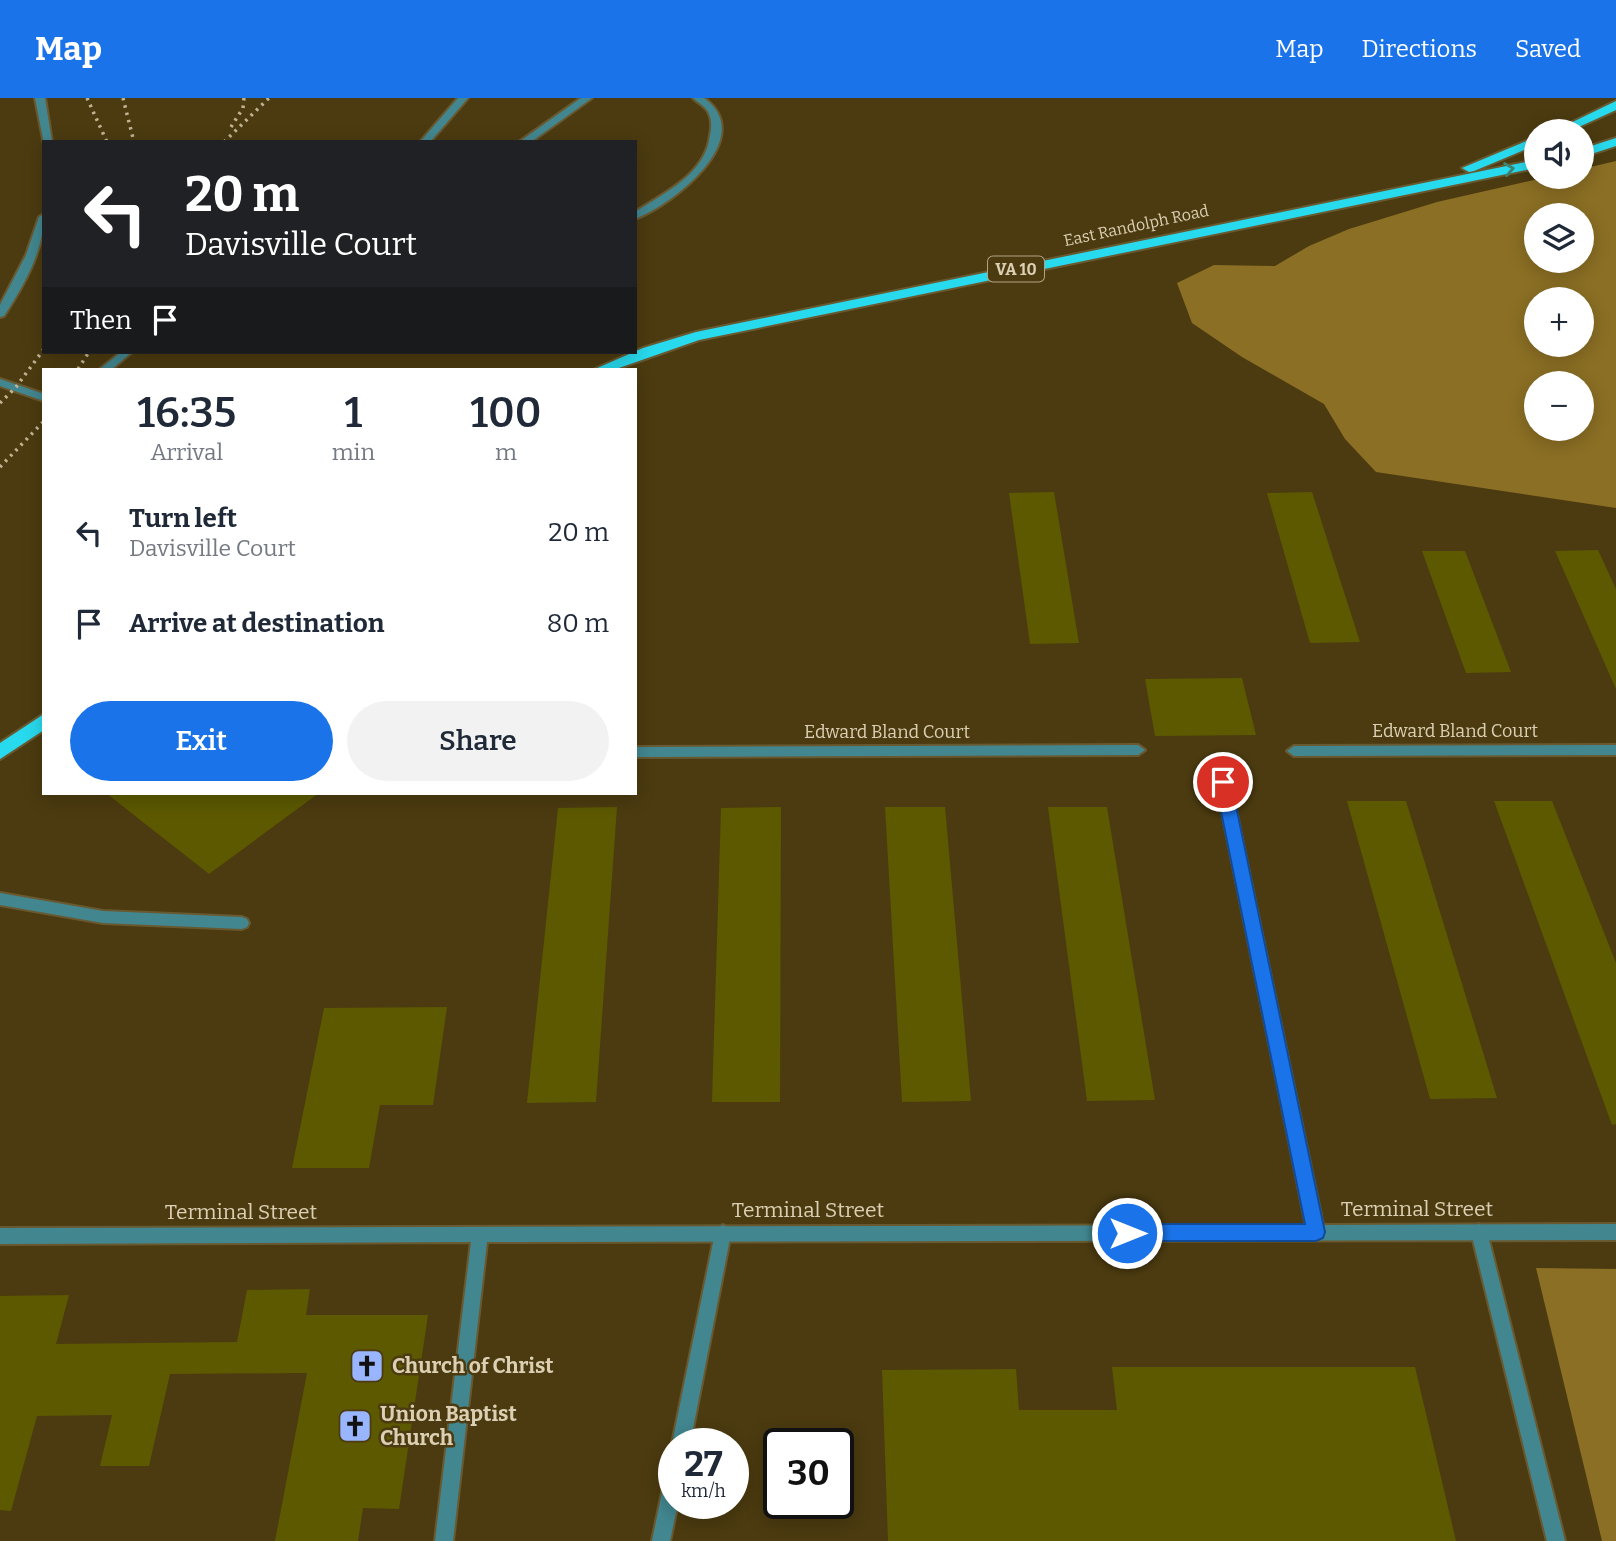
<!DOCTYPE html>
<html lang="en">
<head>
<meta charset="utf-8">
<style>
  :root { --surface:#fff; --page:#f2f2f3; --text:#1f2937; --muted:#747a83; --accent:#1a73e8 }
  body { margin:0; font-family:Bitter,serif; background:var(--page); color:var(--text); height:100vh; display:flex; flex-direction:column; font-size:26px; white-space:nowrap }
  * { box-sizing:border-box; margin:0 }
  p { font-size:23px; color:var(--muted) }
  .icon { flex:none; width:38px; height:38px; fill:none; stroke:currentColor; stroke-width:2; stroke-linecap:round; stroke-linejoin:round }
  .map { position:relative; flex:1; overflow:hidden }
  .panel { position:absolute; left:42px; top:270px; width:595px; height:427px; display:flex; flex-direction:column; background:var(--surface); border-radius:0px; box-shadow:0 4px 18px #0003 }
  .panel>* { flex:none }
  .top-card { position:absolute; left:42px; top:42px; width:595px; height:214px; border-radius:0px; box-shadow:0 4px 18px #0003; background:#202124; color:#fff; overflow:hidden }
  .buttons { position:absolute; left:1524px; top:21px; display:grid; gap:14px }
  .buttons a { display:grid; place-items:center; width:70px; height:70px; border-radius:50%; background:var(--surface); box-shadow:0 4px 18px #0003; font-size:35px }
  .speed { position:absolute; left:658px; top:1330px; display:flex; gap:14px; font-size:35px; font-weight:700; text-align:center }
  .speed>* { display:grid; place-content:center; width:91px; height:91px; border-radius:50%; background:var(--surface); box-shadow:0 4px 18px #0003; line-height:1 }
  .speed small { font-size:18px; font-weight:400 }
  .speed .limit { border:4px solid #111; border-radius:10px; background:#fff; color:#111 }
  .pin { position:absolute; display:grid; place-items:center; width:60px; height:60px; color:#fff; margin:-30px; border:4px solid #fff; border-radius:50%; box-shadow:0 2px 7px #0007 }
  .me { position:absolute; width:77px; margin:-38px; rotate:90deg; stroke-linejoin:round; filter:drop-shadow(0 0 5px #0008) }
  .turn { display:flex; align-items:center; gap:24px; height:147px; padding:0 28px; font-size:32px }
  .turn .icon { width:91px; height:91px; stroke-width:2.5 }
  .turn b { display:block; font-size:49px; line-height:60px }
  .then { display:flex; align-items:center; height:66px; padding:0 28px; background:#0003; gap:14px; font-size:26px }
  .eta { display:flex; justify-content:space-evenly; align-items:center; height:119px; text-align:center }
  .eta b { font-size:42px; font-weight:600; line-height:49px }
  .cta { display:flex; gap:14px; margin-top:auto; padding:14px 28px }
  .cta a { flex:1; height:80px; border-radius:42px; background:var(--accent); color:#fff; font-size:28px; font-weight:600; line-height:80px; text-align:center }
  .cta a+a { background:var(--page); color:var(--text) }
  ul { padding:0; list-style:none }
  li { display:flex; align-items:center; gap:21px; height:91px; padding:0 28px }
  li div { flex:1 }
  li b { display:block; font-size:26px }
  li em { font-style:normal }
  header { display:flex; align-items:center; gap:42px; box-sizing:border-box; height:98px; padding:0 35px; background:var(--accent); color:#fff }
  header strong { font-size:33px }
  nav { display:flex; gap:38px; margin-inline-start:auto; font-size:24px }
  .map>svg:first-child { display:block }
  .forest { fill:#8b6f24; fill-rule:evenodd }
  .building { fill:#5c5900 }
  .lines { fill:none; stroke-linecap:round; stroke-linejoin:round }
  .service-casing { stroke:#695931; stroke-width:4 }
  .minor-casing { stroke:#695931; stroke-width:4 }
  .trunk-casing { stroke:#695931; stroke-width:4 }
  .service { fill:#428790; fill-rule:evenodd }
  .minor { fill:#428790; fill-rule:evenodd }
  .trunk { fill:#28daed; fill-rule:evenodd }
  .rail { stroke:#c1b495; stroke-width:3.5; stroke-dasharray:2.5 5; stroke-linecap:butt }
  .oneway { stroke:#3c8373 }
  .route { fill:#1a73e8; stroke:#114b97; stroke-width:2 }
  .labels { text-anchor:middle; stroke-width:5; stroke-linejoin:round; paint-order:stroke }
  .far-street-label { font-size:16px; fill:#dcd0b4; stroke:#4c3b10 }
  .shield { fill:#4c3b10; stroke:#b1a383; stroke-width:2 }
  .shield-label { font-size:16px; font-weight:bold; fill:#dcd0b4 }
  .street-label { font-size:18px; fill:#dcd0b4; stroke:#4c3b10 }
  .near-street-label { font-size:21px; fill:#dcd0b4; stroke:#4c3b10 }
  .near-poi-label { font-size:21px; font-weight:bold; fill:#dcd0b4; stroke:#4c3b10; text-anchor:start }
</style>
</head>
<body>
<header>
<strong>Map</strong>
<nav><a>Map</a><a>Directions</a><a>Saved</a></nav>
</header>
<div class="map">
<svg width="1616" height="1443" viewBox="0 0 1616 1443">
  <rect width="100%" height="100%" fill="#4c3b10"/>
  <!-- forest -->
  <path class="forest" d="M1616,63V410L1376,374L1345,341L1324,306L1242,259L1192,225L1177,185L1214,167L1275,168L1309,148L1349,131L1437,104L1547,79H1582V71ZM1536,117H1582V163H1536ZM1536,201H1582V247H1536ZM1536,285H1582V331H1536Z
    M1536,1170L1616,1171V1443H1602Z"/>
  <!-- building -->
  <path class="building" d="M1054,394L1079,545L1030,546L1009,395Z
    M1312,394L1360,544L1310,545L1267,395Z
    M1598,452L1616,491V591L1555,453Z
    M1422,453H1465L1511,574L1466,575Z
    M1242,580L1256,637L1155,638L1145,581Z
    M106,695H319L209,776Z
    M1347,703H1406L1497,1000L1430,1001Z
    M1494,703H1552L1616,865V1026L1612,1027Z
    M617,709L596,1004L527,1005L558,710Z
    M781,709L780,1004H712L721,710Z
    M885,709H945L971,1003L902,1004Z
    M1048,709H1107L1155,1002L1087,1003Z
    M447,909L433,1007H380L369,1070H292L324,910Z
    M310,1191L306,1217H428L399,1411L363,1410L358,1443H275L307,1275L170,1276L149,1368H100L112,1317L37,1318L11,1413L0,1412V1198L69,1197L56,1246L237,1244L247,1192Z
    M1112,1269H1415L1456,1443H888L882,1272L1016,1271L1019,1312H1117Z"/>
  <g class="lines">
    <defs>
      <path id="service" d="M458,0H468L430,44H420Z
        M581,0H592L531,44H519Z
        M693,0H704C759,40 672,107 635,121V114C664,95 706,76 710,37C712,29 712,18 706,11C703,7 697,4 693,0Z
        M121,254H132L112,271H100Z
        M0,795L103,813L242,819L247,821L249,825L247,829L242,831L103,825L0,807Z
        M1479,1126L1485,1129L1487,1134L1565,1443H1547L1471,1134L1473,1129Z
        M723,1127L729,1130L731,1135L690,1346H674V1350L672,1346L715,1135L717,1130Z
        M674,1371V1405H678L670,1443H652L665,1380L667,1373Z"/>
      <path id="minor" d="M35,0H45L52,44H44V46Z
        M44,116C44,153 24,187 4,218L0,219V207L26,157L39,119Z
        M0,281L44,296V303L0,288Z
        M1138,647L1145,652L1138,657L635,659V649Z
        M1616,647V657L1294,658L1287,653L1294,648Z
        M1223,679L1230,684L1323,1127L1616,1126V1142L487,1144L453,1443H435L471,1144L0,1146V1130L1306,1127L1216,684Z"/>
      <path id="trunk" d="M1616,3V12L1570,33H1554Z
        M1536,39V47L1474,73L1469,74L1462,70Z
        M1616,40V48L1582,59V51Z
        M1536,62V70L699,242L616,271H595L643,250L696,234Z
        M44,616V632L0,661V645Z"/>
    </defs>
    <!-- service casing -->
    <use href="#service" class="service-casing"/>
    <!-- minor casing -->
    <use href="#minor" class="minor-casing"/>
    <!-- trunk casing -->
    <use href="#trunk" class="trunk-casing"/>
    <!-- service -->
    <use href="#service" class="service"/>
    <!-- minor -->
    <use href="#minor" class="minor"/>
    <!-- trunk -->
    <use href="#trunk" class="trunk"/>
    <!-- rail -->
    <path class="rail" d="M87,0L107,44
      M123,0L134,44
      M231,29L243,10L244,0
      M224,44L269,0
      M78,271L89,254
      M0,305L16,289L44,251
      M0,369L44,323"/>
  </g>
  <!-- one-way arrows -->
  <defs><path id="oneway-chevron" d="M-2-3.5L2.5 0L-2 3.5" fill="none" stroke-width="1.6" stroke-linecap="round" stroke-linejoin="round" transform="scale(1.75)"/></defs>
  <use class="oneway" href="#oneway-chevron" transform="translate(1509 71) rotate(-10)"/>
  <!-- route -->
  <path class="route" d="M1223,678L1231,684L1325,1134L1323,1140L1316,1143H1127L1121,1141L1118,1135L1121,1128L1127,1126H1305L1215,684Z"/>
  <!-- icons -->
  <defs>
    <symbol id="church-square" viewBox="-11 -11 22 22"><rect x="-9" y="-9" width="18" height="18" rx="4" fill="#98b5fd" stroke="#4c3b10"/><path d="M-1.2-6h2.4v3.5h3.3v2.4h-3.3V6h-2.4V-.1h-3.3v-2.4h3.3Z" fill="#111"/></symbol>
  </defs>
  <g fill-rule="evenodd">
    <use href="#church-square" x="348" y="1249" width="38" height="38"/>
    <use href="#church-square" x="336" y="1309" width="38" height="38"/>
  </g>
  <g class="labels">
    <!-- far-street labels -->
    <g class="far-street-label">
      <text transform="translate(1136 127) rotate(-12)" y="6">East Randolph Road</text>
    </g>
    <!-- shield labels -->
    <rect class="shield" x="988" y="158.5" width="56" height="25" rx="5"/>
    <g class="shield-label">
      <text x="1016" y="177">VA 10</text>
    </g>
    <!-- street labels -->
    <g class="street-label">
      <text x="1455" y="639">Edward Bland Court</text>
      <text x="887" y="640">Edward Bland Court</text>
    </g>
    <!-- near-street labels -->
    <g class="near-street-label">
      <text x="1417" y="1118">Terminal Street</text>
      <text x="808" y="1119">Terminal Street</text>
      <text x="241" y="1121">Terminal Street</text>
    </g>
    <!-- near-poi labels -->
    <g class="near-poi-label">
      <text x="392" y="1275">Church of Christ</text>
      <text x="380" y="1323">Union Baptist<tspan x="380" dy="24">Church</tspan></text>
    </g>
  </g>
</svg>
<div class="buttons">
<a><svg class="icon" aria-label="sound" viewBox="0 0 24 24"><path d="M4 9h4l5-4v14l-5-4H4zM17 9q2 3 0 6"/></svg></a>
<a><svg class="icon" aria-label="layers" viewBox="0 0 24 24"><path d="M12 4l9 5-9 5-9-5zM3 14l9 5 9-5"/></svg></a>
<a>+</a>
<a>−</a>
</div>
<div class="speed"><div>27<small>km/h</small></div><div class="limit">30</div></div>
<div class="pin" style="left:1223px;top:684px;background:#d93025"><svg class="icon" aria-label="arrive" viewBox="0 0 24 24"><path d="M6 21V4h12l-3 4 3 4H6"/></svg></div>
<svg class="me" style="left:1127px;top:1135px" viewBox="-20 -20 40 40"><circle r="17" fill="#1a73e8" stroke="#fff" stroke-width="3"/><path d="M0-11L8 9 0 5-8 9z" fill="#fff"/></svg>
<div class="top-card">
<div class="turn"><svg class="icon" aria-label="left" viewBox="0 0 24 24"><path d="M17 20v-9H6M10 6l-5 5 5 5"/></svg><div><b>20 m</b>Davisville Court</div></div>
<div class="then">Then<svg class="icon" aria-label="arrive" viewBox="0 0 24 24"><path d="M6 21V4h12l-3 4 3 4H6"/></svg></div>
</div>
<section class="panel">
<div class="eta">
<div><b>16:35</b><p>Arrival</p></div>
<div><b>1</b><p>min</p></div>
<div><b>100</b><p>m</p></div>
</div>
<ul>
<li><svg class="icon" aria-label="left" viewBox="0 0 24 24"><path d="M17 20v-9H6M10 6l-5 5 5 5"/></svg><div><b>Turn left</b><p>Davisville Court</p></div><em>20 m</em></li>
<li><svg class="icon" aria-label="arrive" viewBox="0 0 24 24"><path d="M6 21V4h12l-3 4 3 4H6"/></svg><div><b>Arrive at destination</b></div><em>80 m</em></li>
</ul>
<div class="cta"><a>Exit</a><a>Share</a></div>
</section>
</div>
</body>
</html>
